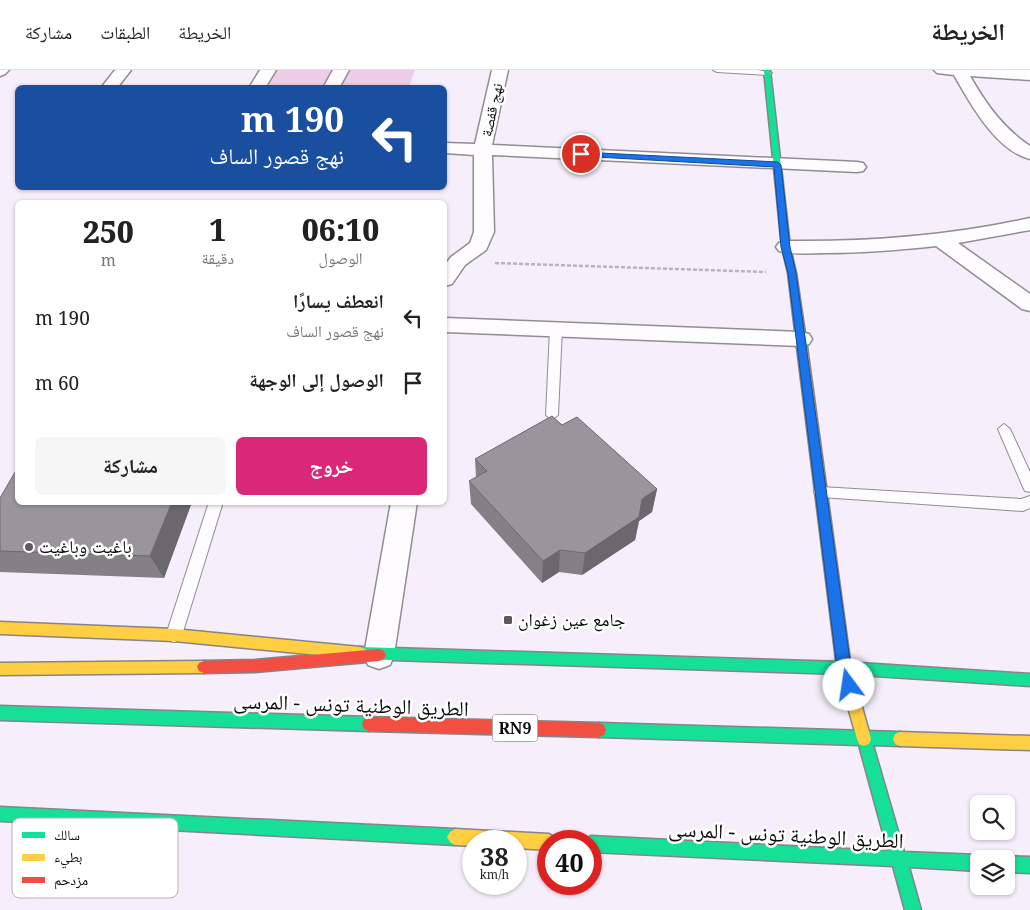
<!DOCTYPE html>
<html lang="ar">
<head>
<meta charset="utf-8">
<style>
  :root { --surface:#fff; --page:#f6f6f6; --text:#222; --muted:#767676; --line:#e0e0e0; --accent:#db2777 }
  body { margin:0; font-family:"Noto Serif","Noto Naskh Arabic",serif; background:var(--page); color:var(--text); direction:rtl; height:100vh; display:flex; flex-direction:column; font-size:19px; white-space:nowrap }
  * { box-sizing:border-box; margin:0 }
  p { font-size:16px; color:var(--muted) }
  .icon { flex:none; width:28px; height:28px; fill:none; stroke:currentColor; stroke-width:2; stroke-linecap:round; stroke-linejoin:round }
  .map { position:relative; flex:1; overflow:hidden; direction:ltr }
  .side { position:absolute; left:15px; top:130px; width:432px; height:305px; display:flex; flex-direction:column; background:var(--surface); border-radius:8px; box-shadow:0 1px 4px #0004; direction:rtl }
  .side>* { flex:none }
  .hud { position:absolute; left:15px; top:15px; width:432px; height:105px; border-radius:8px; box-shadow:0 1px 4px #0004; direction:rtl; background:#1a4fa0; color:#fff; overflow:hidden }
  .tools { position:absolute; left:970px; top:725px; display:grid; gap:10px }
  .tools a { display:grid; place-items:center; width:45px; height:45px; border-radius:8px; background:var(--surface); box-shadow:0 1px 4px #0004; font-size:25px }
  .speed { position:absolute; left:462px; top:760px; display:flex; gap:10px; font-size:25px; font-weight:700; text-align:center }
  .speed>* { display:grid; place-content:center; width:65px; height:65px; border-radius:50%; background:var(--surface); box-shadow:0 1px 4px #0004; line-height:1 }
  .speed small { font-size:12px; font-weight:400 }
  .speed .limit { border:8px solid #d22; background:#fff; color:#111 }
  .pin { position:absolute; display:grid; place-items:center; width:42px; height:42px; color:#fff; margin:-21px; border:2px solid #fff; border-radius:50%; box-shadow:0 1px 5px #0007 }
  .me { position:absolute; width:55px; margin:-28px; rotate:346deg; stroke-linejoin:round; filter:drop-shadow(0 0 4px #0008) }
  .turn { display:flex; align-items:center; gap:18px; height:105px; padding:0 20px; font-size:22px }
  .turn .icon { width:65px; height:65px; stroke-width:2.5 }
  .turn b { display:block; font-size:35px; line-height:42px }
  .eta { display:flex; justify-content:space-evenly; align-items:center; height:85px; text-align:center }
  .eta b { font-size:30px; font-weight:800; line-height:35px }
  .action { display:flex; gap:10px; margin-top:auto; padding:10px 20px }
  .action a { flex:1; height:58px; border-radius:8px; background:var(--accent); color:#fff; font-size:20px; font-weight:800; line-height:58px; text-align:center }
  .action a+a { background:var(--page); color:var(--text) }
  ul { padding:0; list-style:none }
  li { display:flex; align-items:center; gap:15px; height:65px; padding:0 20px }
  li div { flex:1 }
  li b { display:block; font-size:19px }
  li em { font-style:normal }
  header { display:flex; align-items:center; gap:30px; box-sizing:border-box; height:70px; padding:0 25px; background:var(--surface); border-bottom:1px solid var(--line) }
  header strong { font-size:24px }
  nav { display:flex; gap:28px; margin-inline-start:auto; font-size:18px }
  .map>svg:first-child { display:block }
  .green { fill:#eecee6 }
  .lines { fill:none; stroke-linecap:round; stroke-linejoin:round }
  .lane-casing { stroke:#918d93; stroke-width:2 }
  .street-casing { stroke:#918d93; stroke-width:3 }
  .fast-casing { stroke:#878489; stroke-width:3 }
  .slow-casing { stroke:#878489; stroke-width:3 }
  .jam-casing { stroke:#878489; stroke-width:3 }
  .path { stroke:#b6b5b7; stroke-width:2.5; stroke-dasharray:4 2; stroke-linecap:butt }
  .lane { fill:#fefcfe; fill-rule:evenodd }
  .street { fill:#fefcfe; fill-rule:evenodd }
  .fast { fill:#16e098; fill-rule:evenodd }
  .slow { fill:#ffcf43; fill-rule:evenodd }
  .jam { fill:#f24e42; fill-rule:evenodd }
  .wall { fill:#848086 }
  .shaded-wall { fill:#6b686d }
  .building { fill:#99959c; stroke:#6b686d }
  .route { fill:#1a73e8; stroke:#114b97 }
  .poi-dot { fill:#5d5a5f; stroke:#fff; stroke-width:2 }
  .labels { text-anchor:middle; stroke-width:5; stroke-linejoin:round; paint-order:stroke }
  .far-street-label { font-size:15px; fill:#0b0b0b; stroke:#fff }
  .shield { fill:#fff; stroke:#545454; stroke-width:1 }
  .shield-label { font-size:16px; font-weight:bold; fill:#0b0b0b }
  .poi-label { font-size:18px; fill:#0b0b0b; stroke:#fff; text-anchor:start }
  .near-street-label { font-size:21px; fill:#0b0b0b; stroke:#fff }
  .key { fill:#fff; stroke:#b6b6b6; stroke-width:1 }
  .key-label { font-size:14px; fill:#0b0b0b }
</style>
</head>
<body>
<header>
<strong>الخريطة</strong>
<nav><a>الخريطة</a><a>الطبقات</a><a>مشاركة</a></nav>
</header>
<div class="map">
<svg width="1030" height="840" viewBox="0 0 1030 840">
  <rect width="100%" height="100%" fill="#f6eefa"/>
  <!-- green -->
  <path class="green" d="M275,0H415L409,17L263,18Z"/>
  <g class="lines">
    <defs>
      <path id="lane" d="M713,0H758L772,3L768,5L717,2Z
        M556,255L562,259L558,345L552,350L546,345L550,259Z
        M1004,354L1010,359L1030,402V422L1025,421L1023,417L998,359Z
        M821,417L1021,429L1030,426V438L1023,441L821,427L816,426L814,422L816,418Z
        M209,432H223L182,565L180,570L174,572L168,570L166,565Z"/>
      <path id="street" d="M0,0H9L5,4L0,6Z
        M115,0H131L117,18H101Z
        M260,0H276L265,18H249Z
        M333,0H349L339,18H323Z
        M492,0H508L492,75L857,92L863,93L866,97L863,101L857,102L492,85L494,162L486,180L465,195L452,214L445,216V195L451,187L470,173L474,162V85L445,83V73L475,74Z
        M934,0H1030V10L970,6C986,34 1003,58 1030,76V89C996,81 970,33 954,5L937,3Z
        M1030,148V160L958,173L1030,224V241L1022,239L936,176C899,180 863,183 826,183C811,183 794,185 779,181L776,177L779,173L786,171C869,172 949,166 1030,148Z
        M445,248L801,262L809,264L812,269L809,274L801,276L445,262Z
        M391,432H417L394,585L390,595L379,599L368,595L364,585Z"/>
      <path id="fast" d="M764,0H770L790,177L796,203L807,277L802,280L797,277L788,203L782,177Z
        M360,577L844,592L1030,604V616L844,604L360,589L355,587L353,583L355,579Z
        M0,636L369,647L374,649L376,654L374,659L369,661L0,650Z
        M599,653L900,662L905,664L907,669L905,674L900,676L873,675L904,782L979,785L985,789H979V801L909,797L921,840H905L893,796L591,782V771H585L586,769L591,766L888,781L859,675L599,667L594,665L592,660L594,655Z
        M0,737L455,759L460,762L463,767L460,772L455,775L0,751Z
        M1006,786L1030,787V803L1006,802V789H1000Z"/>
      <path id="slow" d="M802,274L807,277L851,598L871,669L869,674L864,676L859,674L857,669L837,598L797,277Z
        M0,552L174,559L360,577L365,579L367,583L365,587L360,589L174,571L0,564Z
        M204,591L209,593L211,597L209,601L204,603L0,605V593Z
        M900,662L1030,666V680L900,676L895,674L893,669L895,664Z
        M455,759L549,764L554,767L556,771H549V780L516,778V771H474V776L455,775L450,772L447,767L450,762Z"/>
      <path id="jam" d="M379,579L384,581L386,585L384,589L379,591L255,602L204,603L199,601L197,597L199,593L204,591L255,590Z
        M369,647L599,653L604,655L606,660L604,665L599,667L369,661L364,659L362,654L364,649Z"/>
    </defs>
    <!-- lane casing -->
    <use href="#lane" class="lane-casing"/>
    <!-- street casing -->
    <use href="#street" class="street-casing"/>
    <!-- fast casing -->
    <use href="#fast" class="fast-casing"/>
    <!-- slow casing -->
    <use href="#slow" class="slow-casing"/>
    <!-- jam casing -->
    <use href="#jam" class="jam-casing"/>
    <!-- path -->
    <path class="path" d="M495,193L766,202"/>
    <!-- lane -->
    <use href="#lane" class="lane"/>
    <!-- street -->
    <use href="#street" class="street"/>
    <!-- fast -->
    <use href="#fast" class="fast"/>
    <!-- slow -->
    <use href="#slow" class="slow"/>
    <!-- jam -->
    <use href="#jam" class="jam"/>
  </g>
  <!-- wall -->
  <path class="wall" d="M562,355L657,419L652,442L639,451L635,470L582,505L559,502L542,513L471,434L469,411L476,408L475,389Z
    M0,428L192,432L164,508L0,502Z"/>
  <!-- shaded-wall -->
  <path class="shaded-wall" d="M657,419L652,442L639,451L635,470L582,505L585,483L642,429Z
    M172,432H192L164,508L150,486Z
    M560,480L559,502L542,513L543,491Z"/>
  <!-- building -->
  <path class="building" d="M552,346L562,355L577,347L657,419L642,429L639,447L585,483L560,480L543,491L469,411L487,401L475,389Z
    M18,397V432H172L150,486L0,481V428Z"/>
  <!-- route -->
  <path class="route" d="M581,82L778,92L781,95L790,177L796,203L851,598L856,615L854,620L849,622L844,620L837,598L788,203L781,177L774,97L579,86V83Z"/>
  <!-- markers -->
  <g class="poi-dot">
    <circle cx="29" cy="477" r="5"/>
    <rect x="503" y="545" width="10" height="10" rx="2.5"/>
  </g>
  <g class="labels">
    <!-- far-street labels -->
    <g class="far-street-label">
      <text transform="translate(492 40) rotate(-78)" y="5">نهج قفصة</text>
    </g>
    <!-- shield labels -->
    <rect class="shield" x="492.5" y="644.5" width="45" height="27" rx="4"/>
    <g class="shield-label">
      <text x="515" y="664">RN9</text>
    </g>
    <!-- poi labels -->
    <g class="poi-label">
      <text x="39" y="483">باغيت وباغيت</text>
      <text x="518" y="556">جامع عين زغوان</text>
    </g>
    <!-- near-street labels -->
    <g class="near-street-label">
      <text transform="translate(351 635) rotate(2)" y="7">الطريق الوطنية تونس - المرسى</text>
      <text transform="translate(786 765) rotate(3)" y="7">الطريق الوطنية تونس - المرسى</text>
    </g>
  </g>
  <!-- legend -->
  <rect x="12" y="748" width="166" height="80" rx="8" class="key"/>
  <rect x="22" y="762" width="23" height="6" fill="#16e098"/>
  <rect x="22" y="784" width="23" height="7" fill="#ffcf43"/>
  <rect x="22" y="807" width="23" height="6" fill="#f24e42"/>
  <g class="key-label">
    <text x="54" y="770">سالك</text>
    <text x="54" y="792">بطيء</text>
    <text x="54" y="815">مزدحم</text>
  </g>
</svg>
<div class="tools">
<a><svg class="icon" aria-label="search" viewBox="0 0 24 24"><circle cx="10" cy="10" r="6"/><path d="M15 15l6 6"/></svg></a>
<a><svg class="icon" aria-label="layers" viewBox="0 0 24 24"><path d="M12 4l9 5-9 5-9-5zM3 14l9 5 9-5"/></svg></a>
</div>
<div class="speed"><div>38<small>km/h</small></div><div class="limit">40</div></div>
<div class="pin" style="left:581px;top:84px;background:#d93025"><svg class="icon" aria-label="arrive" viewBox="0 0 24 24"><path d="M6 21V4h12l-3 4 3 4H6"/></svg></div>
<svg class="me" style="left:849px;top:615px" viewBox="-20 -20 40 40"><circle r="19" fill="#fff"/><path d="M0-13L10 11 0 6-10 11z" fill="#1a73e8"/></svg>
<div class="hud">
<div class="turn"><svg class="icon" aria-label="left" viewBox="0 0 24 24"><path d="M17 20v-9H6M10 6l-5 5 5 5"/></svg><div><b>190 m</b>نهج قصور الساف</div></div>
</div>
<section class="side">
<div class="eta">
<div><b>06:10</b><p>الوصول</p></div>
<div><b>1</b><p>دقيقة</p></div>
<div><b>250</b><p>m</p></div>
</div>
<ul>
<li><svg class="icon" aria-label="left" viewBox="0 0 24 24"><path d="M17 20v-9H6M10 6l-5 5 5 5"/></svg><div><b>انعطف يسارًا</b><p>نهج قصور الساف</p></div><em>190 m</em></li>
<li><svg class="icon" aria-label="arrive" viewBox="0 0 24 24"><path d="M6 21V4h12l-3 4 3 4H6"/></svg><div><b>الوصول إلى الوجهة</b></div><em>60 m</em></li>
</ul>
<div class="action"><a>خروج</a><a>مشاركة</a></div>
</section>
</div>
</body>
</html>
